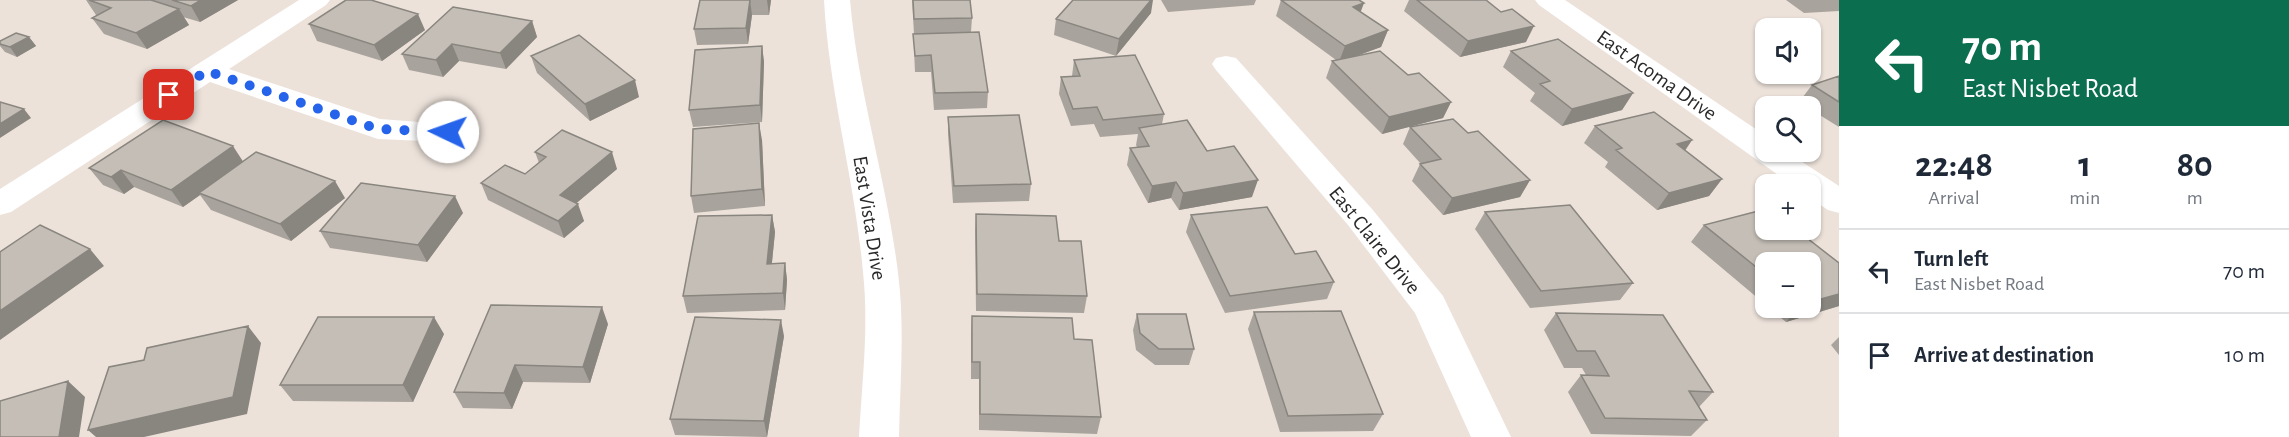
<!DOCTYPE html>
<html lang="en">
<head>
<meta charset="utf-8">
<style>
  :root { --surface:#fff; --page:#f2f2f3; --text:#1f2937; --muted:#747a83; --line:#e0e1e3 }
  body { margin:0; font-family:"Alegreya Sans",sans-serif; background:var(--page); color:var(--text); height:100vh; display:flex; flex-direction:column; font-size:22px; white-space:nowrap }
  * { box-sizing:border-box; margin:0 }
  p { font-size:20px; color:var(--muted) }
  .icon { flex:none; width:33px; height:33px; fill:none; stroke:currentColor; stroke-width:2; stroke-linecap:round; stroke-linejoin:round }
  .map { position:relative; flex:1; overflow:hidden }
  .details { display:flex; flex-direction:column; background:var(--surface); width:450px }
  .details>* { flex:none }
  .banner { background:#0b6e4f; color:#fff; overflow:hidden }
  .controls { position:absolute; left:1755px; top:18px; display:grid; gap:12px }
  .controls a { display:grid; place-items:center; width:66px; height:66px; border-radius:12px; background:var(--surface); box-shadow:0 2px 4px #0004; font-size:30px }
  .pin { position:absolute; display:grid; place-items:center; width:51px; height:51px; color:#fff; margin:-26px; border-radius:12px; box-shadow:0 3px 9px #0006 }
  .me { position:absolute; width:66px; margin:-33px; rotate:273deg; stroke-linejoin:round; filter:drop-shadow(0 0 4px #0008) }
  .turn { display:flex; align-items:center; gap:21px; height:126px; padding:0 24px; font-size:27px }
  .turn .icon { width:78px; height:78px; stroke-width:2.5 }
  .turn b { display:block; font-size:42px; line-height:51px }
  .eta { display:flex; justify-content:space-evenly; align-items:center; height:102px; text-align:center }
  .eta b { font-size:36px; font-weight:700; line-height:42px }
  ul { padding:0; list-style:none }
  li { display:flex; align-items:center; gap:18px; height:84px; padding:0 24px; border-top:2px solid var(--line) }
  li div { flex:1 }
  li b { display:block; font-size:22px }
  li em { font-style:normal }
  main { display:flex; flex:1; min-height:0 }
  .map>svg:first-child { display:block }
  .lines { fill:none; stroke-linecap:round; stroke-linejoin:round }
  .minor { fill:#fff; fill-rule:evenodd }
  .wall { fill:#a9a39d }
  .shaded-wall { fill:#89857f }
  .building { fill:#c4beb6; stroke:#89857f; stroke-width:1.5 }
  .route { stroke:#2563eb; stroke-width:10; stroke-dasharray:0 18 }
  .labels { text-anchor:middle; stroke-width:4.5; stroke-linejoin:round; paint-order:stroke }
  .street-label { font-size:21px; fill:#292929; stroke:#fff }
</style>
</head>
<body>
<main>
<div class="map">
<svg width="1839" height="437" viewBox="0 0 1839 437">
  <rect width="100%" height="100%" fill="#ece2da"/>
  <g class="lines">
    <!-- minor -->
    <path class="minor" d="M299,0H330L326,5L229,69L380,119L459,125L463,132L459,139L448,142L378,139L210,82L11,212L0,215V189Z
      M824,0H850C858,93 887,181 898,273C905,327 900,383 899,437H859C862,382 869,327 863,272C855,181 829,92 824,0Z
      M1535,0H1565L1766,136V152H1787L1839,186V213L1828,210L1810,198V184H1791L1539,5Z
      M1226,56L1236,58L1372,209L1443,296L1511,437H1471L1415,313L1348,225L1216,70L1212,64L1216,58Z"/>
  </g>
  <!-- wall -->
  <path class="wall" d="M86,0H238L200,22L183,17L189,25L147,49L104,34L92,18L97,15H96Z
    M700,0H771L769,15H752L748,44L697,45L694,29Z
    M912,0H970L972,18L971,32L988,92L987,108L934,110L931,72H915L914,50V34Z
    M1161,0H1256L1254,5L1168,12Z
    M1281,0L1360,12L1388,30L1381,47L1357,56L1408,75L1451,102L1443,118L1382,134L1326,78L1332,61L1336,60L1276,16Z
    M1409,0H1486L1526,42L1460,57L1404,11Z
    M1786,0H1839V11L1804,13Z
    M1151,13L1116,56L1054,35L1056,19Z
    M532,21L537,37L506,69L459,61L443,77L409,70L402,54Z
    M309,24L425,30L382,61L317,41Z
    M29,37L36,46L17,57L5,52L0,46V41Z
    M762,46L764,62L762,122L693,127L689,110Z
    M1511,51L1633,93L1622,110L1562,126L1530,101L1535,93L1503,67Z
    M531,56L639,97L590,121L537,73Z
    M1074,60L1164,114L1162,124L1207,151L1252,197L1179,210L1171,198L1148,203L1127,165L1130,148L1137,147L1136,145L1138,134L1100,137L1094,124L1071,126L1059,94L1061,77L1072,76Z
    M1839,76V127L1810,109V106H1806L1799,102L1812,85Z
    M948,117L1031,184L1029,201L953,203L948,134Z
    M1595,126L1692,140L1685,151L1722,179L1709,196L1657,210L1605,167L1608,162L1584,143Z
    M1410,127L1468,133L1530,180L1520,197L1443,215L1412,181L1420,164H1421L1403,144Z
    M762,140L765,206L694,213L691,196Z
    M535,152L617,169L576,203L584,221L564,238L488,200L481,183L525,174L539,163Z
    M243,161L345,198L291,241L211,210L200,195L183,207L134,187L124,194L103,185L89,168Z
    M1485,212L1633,283L1620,300L1530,308L1475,229Z
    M463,213L427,262L330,248L320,231Z
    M976,214L1087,296L1084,313L976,311L975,231Z
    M772,215L775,232L772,263H785L787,280L785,310L687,313L683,296Z
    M1191,215L1334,282L1327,299L1225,313L1186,232Z
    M1704,225L1766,230H1809L1804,236L1839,306L1786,322L1769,308H1810L1766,262V305L1691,242Z
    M1254,312L1383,414L1373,431L1280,432L1248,329Z
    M1556,313L1713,392L1699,407L1707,420L1691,436L1591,434L1568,392L1581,375H1586L1582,368H1564L1544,330Z
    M1137,314L1194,349L1189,365H1155L1136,350L1133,330Z
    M972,316L1074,339L1101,417L1097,434L979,430V379H971V333Z
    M608,324L590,383L523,382L512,409L463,408L454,392Z
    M444,334L413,402L293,401L280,385Z
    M784,336L767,437L675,435L670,419Z
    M1839,337V355L1831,345Z"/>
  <!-- shaded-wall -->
  <path class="shaded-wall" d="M201,0H238L200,22L191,6Z
    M750,0L752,15L748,44L746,28Z
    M767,0H771L769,15Z
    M1151,0H1153L1151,13L1116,56L1119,39Z
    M1364,3L1358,19L1353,7Z
    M179,9L189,25L147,49L136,33Z
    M418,14L425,30L382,61L374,45Z
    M532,21L537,37L506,69L500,53Z
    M1534,26L1526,42L1460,57L1468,41Z
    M1388,30L1381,47L1339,62L1345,46Z
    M29,37L36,46L17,57L10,47Z
    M452,44L459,61L443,77L436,60Z
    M762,46L764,62L762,122L760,105Z
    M635,80L639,97L590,121L585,104Z
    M1633,93L1622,110L1562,126L1572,109Z
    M1451,102L1443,118L1382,134L1389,117Z
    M24,109L31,118L0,138V124Z
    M759,123L762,140L765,206L762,189Z
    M1692,140L1680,157L1677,144Z
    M233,146L244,163L199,193L200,195L183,207L171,190Z
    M612,152L617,169L566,212L560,195Z
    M121,170L134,187L124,194L111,177Z
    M1722,179L1709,196L1657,210L1669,193Z
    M1258,180L1252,197L1179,210L1183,193Z
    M1530,180L1520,197L1443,215L1452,198Z
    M335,181L345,198L291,241L280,224Z
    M1176,182L1171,198L1148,203L1152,186Z
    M455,196L463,213L427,262L418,245Z
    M578,204L584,221L564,238L558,221Z
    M772,215L775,232L770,281L767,264Z
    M1804,230H1809L1796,244L1798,231Z
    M90,249L104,266L0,340V311Z
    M785,263L787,280L785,310L783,293Z
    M1839,294V306L1786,322L1799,308H1810V302Z
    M602,307L608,324L590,383L583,367Z
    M434,317L444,334L413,402L403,385Z
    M781,320L784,336L767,437L764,421Z
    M248,326L261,343L247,414L144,437H96L88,430Z
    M515,365L523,382L512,409L504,393Z
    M68,381L85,397L79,437H59Z"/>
  <!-- building -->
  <path class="building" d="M89,0H151L179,9L136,33L92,18L111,8Z
    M172,0H201L191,6Z
    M346,0H371L418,14L374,45L309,24Z
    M700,0H750L746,28L694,29Z
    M913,0H970L972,18L914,19Z
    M1073,0H1151L1119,39L1056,19Z
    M1281,0H1359L1364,3L1353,7L1388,30L1345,46Z
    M1417,0H1486L1501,12L1512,9L1534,26L1468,41Z
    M453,7L532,21L500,53L452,44L436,60L402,54Z
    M979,32L988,92L935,93L931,55L915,56L913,34Z
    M16,33L29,37L10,47L0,44V41Z
    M579,35L635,80L585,104L531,56Z
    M1558,39L1633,93L1572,109L1540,84L1550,81L1511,51Z
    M762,46L760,105L689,110L695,50Z
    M1380,51L1408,75L1419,73L1451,102L1389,117L1332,61Z
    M1135,55L1164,114L1103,120L1097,107L1073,109L1061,77L1080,76L1074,60Z
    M1839,76V102L1812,85Z
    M0,102L24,109L0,124Z
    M1654,112L1692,140L1677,144L1722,179L1669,193L1616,150L1622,148L1595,126Z
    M1019,115L1031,184L954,186L948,117Z
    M1453,119L1468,133L1478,131L1530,180L1452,198L1420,164L1441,159L1410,127Z
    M163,120L233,146L171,190L121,170L111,177L89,168Z
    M1187,120L1207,151L1234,146L1258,180L1183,193L1176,182L1152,186L1130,148L1149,146L1139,128Z
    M759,123L762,189L691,196L693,129Z
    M562,130L612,152L560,195L578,204L558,221L481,183L505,165L525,174L546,157L535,152Z
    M256,152L335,181L280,224L199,193Z
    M361,183L455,196L418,245L320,231Z
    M1570,205L1633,283L1541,291L1485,212Z
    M1267,207L1295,254L1316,251L1334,282L1230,296L1191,215Z
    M1766,209V230H1804L1798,231L1839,263V294L1810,302V262H1766V275L1704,225Z
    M976,214L1056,216L1059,241H1081L1087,296L977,294Z
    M772,215L767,264L785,263L783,293L683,296L698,216Z
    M40,225L90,249L0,311V252Z
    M491,305L602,307L583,367L515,365L504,393L454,392Z
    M1341,311L1383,414L1288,416L1254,312Z
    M1556,313L1663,315L1713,392L1689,391L1707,420L1605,418L1581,375L1609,376L1595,351H1577Z
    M1137,314H1186L1194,349H1159L1140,333Z
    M972,316L1072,318L1074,339L1092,340L1101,417L980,414V362H972Z
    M318,317H434L403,385H280Z
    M695,317L781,320L764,421L670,419Z
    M248,326L233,397L88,430L109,367L144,360L147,348Z
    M68,381L59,437H0V401Z"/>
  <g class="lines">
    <!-- route -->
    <path class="route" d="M169,95L207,71L378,129L448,132"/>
  </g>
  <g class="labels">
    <!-- street labels -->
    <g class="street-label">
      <text transform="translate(1657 75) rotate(35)" y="7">East Acoma Drive</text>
      <text transform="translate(870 218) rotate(81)" y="7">East Vista Drive</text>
      <text transform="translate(1375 240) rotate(51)" y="7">East Claire Drive</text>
    </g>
  </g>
</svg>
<div class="controls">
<a><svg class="icon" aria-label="sound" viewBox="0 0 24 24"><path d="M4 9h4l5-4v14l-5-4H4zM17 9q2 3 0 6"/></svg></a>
<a><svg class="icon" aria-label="search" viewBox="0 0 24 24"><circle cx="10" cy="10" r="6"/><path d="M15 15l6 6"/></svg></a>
<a>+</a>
<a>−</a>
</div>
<div class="pin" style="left:169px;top:95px;background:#d93025"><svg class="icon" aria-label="arrive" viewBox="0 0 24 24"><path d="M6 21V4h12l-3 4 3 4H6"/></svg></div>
<svg class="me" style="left:448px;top:132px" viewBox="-20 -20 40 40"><circle r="19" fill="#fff"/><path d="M0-13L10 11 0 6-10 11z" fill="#2563eb"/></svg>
</div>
<section class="details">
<div class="banner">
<div class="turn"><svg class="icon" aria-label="left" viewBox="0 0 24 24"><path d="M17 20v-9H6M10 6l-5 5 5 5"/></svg><div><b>70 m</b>East Nisbet Road</div></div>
</div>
<div class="eta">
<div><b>22:48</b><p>Arrival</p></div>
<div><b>1</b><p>min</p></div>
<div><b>80</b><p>m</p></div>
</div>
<ul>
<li><svg class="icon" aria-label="left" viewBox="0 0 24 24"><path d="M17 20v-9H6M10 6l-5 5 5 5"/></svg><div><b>Turn left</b><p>East Nisbet Road</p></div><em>70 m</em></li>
<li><svg class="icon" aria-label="arrive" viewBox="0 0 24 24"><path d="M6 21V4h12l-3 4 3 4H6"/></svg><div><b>Arrive at destination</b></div><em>10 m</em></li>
</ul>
</section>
</main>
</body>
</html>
